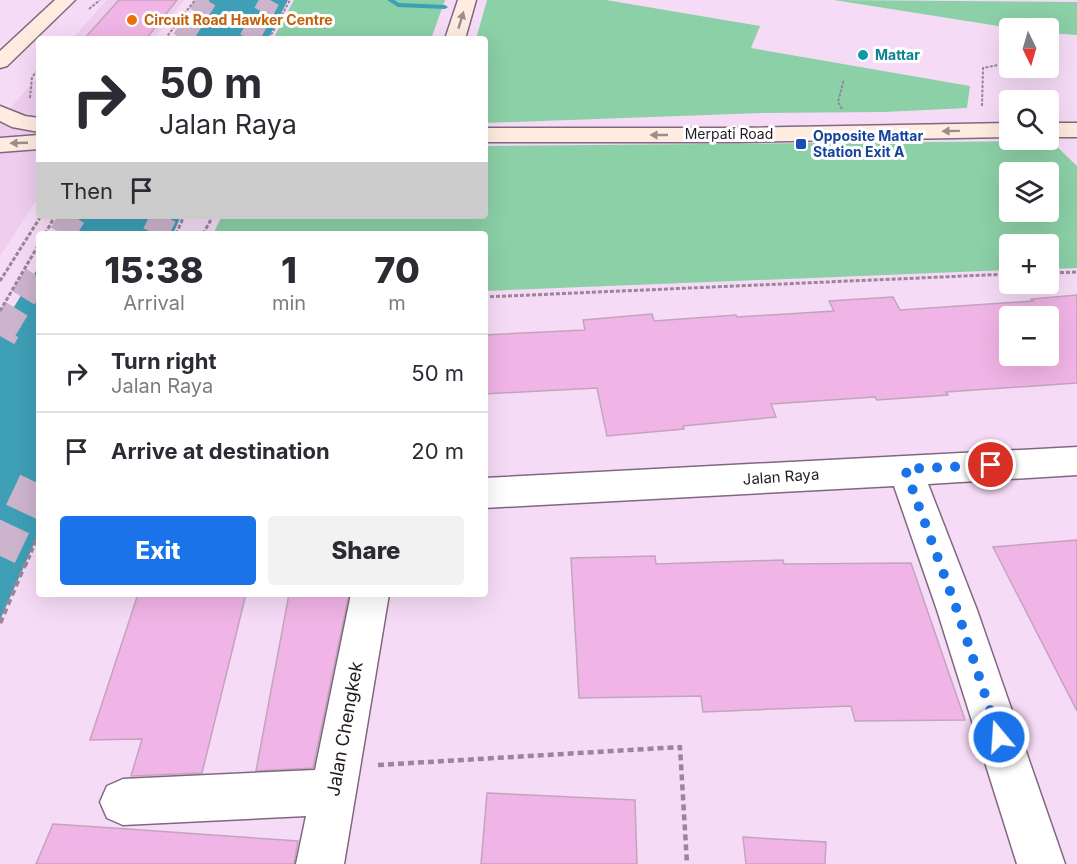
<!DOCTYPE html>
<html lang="en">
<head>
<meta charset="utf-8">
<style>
  :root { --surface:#fff; --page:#f2f2f3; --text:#2b2b33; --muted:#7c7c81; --line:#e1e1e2; --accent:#1a73e8 }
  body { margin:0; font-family:Inter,sans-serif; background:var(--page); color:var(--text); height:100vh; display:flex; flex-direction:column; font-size:22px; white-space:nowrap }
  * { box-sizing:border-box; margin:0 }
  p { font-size:20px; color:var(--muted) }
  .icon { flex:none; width:33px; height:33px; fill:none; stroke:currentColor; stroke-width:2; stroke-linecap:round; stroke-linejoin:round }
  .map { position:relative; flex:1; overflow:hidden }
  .sheet { position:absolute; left:36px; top:231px; width:452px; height:366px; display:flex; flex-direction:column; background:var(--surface); border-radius:6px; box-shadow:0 6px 24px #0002 }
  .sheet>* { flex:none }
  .top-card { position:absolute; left:36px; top:36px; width:452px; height:183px; border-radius:6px; box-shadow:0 6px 24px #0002; background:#fff; color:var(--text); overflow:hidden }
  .needle { width:39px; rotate:175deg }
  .buttons { position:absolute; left:999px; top:18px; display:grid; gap:12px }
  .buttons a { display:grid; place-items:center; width:60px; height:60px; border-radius:6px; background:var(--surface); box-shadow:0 6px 24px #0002; font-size:30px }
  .pin { position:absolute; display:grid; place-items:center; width:51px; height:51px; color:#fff; margin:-26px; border:3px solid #fff; border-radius:50%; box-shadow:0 2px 6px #0007 }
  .me { position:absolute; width:66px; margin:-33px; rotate:342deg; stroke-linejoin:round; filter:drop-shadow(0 0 4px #0008) }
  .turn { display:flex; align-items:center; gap:21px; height:126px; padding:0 24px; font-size:27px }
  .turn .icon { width:78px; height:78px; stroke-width:2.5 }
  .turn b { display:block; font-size:42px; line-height:51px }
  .then { display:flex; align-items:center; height:57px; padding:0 24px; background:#0003; gap:12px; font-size:22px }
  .eta { display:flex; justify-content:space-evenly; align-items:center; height:102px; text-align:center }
  .eta b { font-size:36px; font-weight:800; line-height:42px }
  .primary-button { display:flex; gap:12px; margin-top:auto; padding:12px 24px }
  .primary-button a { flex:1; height:69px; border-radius:6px; background:var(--accent); color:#fff; font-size:24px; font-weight:800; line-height:69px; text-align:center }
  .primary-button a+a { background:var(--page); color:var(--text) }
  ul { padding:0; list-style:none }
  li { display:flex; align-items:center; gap:18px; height:78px; padding:0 24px; border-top:2px solid var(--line) }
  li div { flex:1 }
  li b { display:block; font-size:22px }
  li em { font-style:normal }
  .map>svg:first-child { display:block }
  .built { fill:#efcdee }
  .green { fill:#8bd0a7; fill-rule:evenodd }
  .water { fill:#3e9fb6 }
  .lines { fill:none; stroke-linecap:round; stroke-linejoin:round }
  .stream { fill:#3e9fb6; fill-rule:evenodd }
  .building { fill:#f0b4e6; stroke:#c2a5bd; stroke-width:1.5; fill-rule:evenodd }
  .highway-tunnel-far2 { stroke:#ccb4cc; stroke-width:20; stroke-dasharray:20 10; stroke-linecap:butt }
  .highway-tunnel-far1 { stroke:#ccb4cc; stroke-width:26; stroke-dasharray:26 13; stroke-linecap:butt }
  .highway-tunnel { stroke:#ccb4cc; stroke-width:33; stroke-dasharray:33 16; stroke-linecap:butt }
  .street-casing { stroke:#806880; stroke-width:3 }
  .secondary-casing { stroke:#806880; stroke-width:3 }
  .path-far3 { stroke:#998699; stroke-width:2; stroke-dasharray:3 1.5; stroke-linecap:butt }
  .path-far2 { stroke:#998699; stroke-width:3; stroke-dasharray:4 2; stroke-linecap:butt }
  .path-far1 { stroke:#998699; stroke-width:4; stroke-dasharray:4.5 3; stroke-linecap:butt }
  .path { stroke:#998699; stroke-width:4.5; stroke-dasharray:6 4; stroke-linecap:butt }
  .street { fill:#fff; fill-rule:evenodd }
  .secondary { fill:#feece0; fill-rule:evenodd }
  .oneway { fill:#9c8e8b }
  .route { stroke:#1a73e8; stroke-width:10; stroke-dasharray:0 18 }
  .food-dot { fill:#e8710a; stroke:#fff; stroke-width:2 }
  .culture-dot { fill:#0f9aa8; stroke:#fff; stroke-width:2 }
  .transit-dot { fill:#1a4fb4; stroke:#fff; stroke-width:2 }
  .labels { text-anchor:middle; stroke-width:6; stroke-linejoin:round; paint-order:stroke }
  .far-food-label { font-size:14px; font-weight:bold; fill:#c56008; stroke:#fff; text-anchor:start }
  .far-culture-label { font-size:14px; font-weight:bold; fill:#0d838f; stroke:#fff; text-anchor:start }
  .far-street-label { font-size:14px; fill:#241a24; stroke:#fff }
  .far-transit-label { font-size:14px; font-weight:bold; fill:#164399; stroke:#fff; text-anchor:start }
  .street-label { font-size:15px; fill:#241a24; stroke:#fff }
  .near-street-label { font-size:18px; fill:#241a24; stroke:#fff }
</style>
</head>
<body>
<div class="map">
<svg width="1077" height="864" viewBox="0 0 1077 864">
  <rect width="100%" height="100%" fill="#f6dbf6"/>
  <!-- built -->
  <path class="built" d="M107,0H184L154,39H72Z
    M39,76V196L0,256V119Z"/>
  <!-- green -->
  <path class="green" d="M294,0H445L431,39H273Z
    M487,0H606L760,26L751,48L970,86L967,108L884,112L761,113L485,123L484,39H476Z
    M834,0L1077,2V35L1049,33L1048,28H1011Z
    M1051,141L1077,166V268L1049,269L1048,244H1010L1009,270L485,291L484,234H213L222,216H484L485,146ZM1048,172V212H1010V172Z"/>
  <!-- water -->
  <path class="water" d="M209,0H288L268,39H182Z
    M70,216H181L173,234H59Z
    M39,266V533L0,620V330Z"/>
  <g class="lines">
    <!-- stream -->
    <path class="stream" d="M387,0H394L399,3L445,5L448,7L445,9L398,7Z"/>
  </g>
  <!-- building -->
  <path class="building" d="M119,0H177L146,39H84Z
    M1077,295V383L946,392L948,395L877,400L875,397L771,404L776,417L683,426L684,429L607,436L597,388L484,394V335L585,330L583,320L652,314L654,321L736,315L737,317L834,311L829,301L893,297L900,310L1033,301L1031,299ZM1010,316H1048V356H1010Z
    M1077,540V711L993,547Z
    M655,556L656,564L783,560L784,564L911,563L965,720L855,721L851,706L703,712L701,696L579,698L571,558Z
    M138,594H246L202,773L131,776L142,739L90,740Z
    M289,594H349L313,768L256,771Z
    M487,793L635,800L637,864H481Z
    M53,824L128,829L298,841L294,864H36Z
    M743,837L826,842L825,864H746Z"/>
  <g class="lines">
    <!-- highway-tunnel-far2 -->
    <path class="highway-tunnel-far2" d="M182,39L207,0
      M249,39L270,0"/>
    <!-- highway-tunnel-far1 -->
    <path class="highway-tunnel-far1" d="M62,234L73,216
      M155,234L164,216
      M3,331L39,272"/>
    <!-- highway-tunnel -->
    <path class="highway-tunnel" d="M0,336L4,329
      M0,556L39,474"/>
    <defs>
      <path id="street" d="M1077,447V475L928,484L977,610L1065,864H1017L937,610L894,486L484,508V478Z
        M351,594H389L344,864H296L306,816L123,825L107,818L100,802L107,786L123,779L315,770Z"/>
      <path id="secondary" d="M55,0H75L7,66L0,68V51Z
        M458,0H476L465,39H445Z
        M0,106L25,116L39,118V132L12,127L0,121Z
        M1010,123V137L738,142H484V128H738Z
        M1048,123H1077V137H1048Z
        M39,135V149L0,152V138Z"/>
    </defs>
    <!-- street casing -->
    <use href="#street" class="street-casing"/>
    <!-- secondary casing -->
    <use href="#secondary" class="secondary-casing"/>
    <!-- path-far3 -->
    <path class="path-far3" d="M89,9L100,0
      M165,39L195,0
      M269,39L290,0
      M30,98L32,77L39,69
      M982,106L983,68L998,65
      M842,109L838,102L844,79"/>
    <!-- path-far2 -->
    <path class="path-far2" d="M45,234L55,216
      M176,234L184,216
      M203,234L213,216
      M1048,273L1077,272
      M0,281L41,216
      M484,297L1010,274
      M0,311L39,244"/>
    <!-- path-far1 -->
    <path class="path-far1" d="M25,566L39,533"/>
    <!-- path -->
    <path class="path" d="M0,623L25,564
      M378,765L680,747L687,864"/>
    <!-- street -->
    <use href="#street" class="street"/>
    <!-- secondary -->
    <use href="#secondary" class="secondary"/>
  </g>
  <!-- one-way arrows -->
  <defs><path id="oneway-solid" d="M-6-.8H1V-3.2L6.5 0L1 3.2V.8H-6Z" transform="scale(1.5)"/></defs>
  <g class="oneway">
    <use href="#oneway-solid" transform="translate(461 20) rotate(-73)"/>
    <use href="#oneway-solid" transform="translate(951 131) rotate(179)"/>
    <use href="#oneway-solid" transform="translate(659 135) rotate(-180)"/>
    <use href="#oneway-solid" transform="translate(19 143) rotate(178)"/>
  </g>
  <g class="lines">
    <!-- route -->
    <path class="route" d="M991,465L905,469L957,610L999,737"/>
  </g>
  <!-- markers -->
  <circle class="food-dot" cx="132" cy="20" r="6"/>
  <circle class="culture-dot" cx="863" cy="55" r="6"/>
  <rect class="transit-dot" x="795" y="138" width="12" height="12" rx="3"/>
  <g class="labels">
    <!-- far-food labels -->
    <g class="far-food-label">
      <text x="144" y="25">Circuit Road Hawker Centre</text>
    </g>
    <!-- far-culture labels -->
    <g class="far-culture-label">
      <text x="875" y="60">Mattar</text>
    </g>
    <!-- far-street labels -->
    <g class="far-street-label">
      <text x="729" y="139">Merpati Road</text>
    </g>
    <!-- far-transit labels -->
    <g class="far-transit-label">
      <text x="813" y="141">Opposite Mattar<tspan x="813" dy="16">Station Exit A</tspan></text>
    </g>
    <!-- street labels -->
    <g class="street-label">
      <text transform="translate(781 477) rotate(-4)" y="5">Jalan Raya</text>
    </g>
    <!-- near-street labels -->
    <g class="near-street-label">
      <text transform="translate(345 729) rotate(-80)" y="6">Jalan Chengkek</text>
    </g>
  </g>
</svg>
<div class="buttons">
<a><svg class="needle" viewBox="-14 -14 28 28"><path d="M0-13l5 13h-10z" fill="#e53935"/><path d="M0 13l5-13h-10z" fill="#7c7c81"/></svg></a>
<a><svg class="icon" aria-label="search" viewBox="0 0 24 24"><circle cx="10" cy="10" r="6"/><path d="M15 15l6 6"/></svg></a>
<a><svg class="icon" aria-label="layers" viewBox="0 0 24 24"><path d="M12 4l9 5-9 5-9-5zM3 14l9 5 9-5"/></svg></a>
<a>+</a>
<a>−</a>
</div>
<div class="pin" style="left:991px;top:465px;background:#d93025"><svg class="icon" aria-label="arrive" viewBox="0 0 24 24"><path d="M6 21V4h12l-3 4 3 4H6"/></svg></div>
<svg class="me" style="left:999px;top:737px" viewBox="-20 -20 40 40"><circle r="17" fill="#1a73e8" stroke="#fff" stroke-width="3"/><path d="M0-11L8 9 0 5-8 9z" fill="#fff"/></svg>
<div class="top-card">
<div class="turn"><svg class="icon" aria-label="right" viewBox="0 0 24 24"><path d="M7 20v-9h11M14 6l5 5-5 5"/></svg><div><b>50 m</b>Jalan Raya</div></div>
<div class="then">Then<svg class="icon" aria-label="arrive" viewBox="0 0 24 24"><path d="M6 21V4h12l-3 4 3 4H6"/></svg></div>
</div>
<section class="sheet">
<div class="eta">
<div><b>15:38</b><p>Arrival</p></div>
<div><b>1</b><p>min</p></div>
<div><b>70</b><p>m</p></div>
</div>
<ul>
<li><svg class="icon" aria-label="right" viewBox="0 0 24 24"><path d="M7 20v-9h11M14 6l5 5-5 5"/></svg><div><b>Turn right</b><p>Jalan Raya</p></div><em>50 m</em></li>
<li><svg class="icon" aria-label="arrive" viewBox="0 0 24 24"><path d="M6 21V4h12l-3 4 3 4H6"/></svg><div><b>Arrive at destination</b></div><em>20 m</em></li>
</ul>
<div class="primary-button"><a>Exit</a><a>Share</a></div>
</section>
</div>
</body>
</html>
